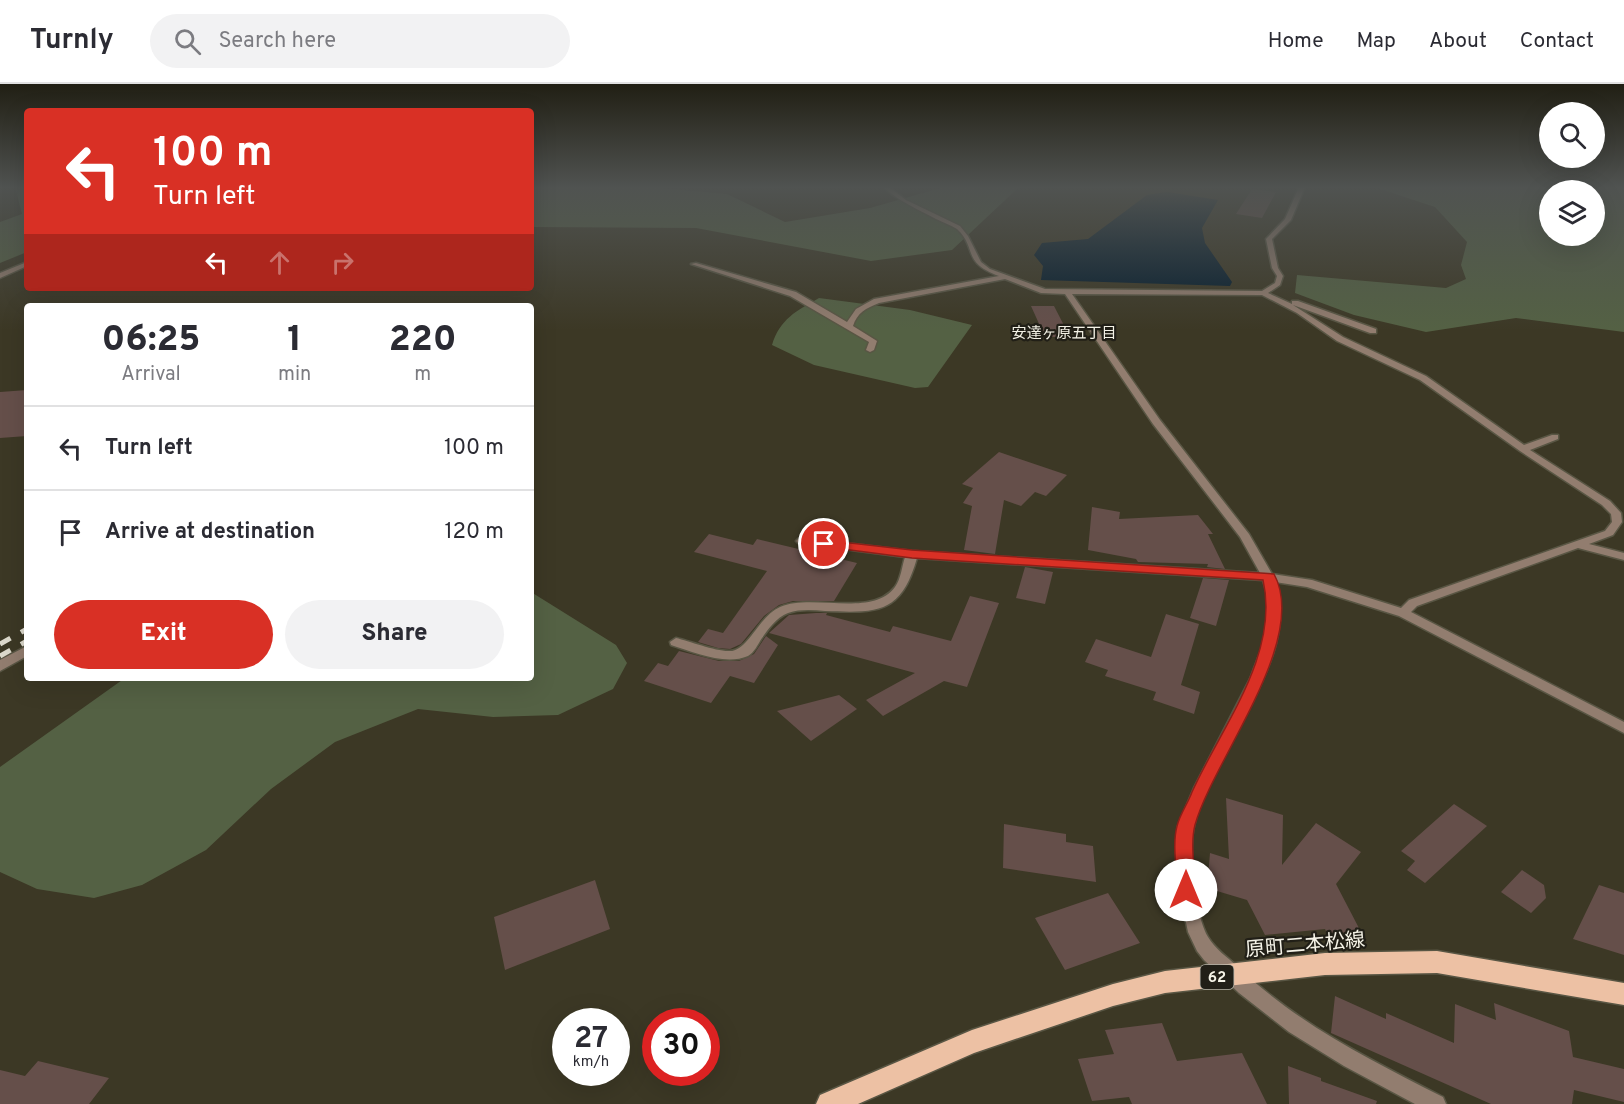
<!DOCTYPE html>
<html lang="en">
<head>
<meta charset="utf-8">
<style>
  :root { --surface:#fff; --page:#f2f2f3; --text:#2b2b33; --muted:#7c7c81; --line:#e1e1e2; --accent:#d93025 }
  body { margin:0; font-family:Overpass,"Noto Sans JP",sans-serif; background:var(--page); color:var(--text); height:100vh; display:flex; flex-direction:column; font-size:22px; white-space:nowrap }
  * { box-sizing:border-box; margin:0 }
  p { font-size:20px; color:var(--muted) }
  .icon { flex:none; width:33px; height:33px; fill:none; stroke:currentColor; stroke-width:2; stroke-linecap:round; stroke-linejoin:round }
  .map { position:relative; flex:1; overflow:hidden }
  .details { position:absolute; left:24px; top:219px; width:510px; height:378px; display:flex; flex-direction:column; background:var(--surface); border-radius:6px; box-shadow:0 6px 24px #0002 }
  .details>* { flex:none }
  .banner { position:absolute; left:24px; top:24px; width:510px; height:183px; border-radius:6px; box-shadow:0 6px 24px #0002; background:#d93025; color:#fff; overflow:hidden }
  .fabs { position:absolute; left:1539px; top:18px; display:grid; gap:12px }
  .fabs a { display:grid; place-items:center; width:66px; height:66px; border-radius:50%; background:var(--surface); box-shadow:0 6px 24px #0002; font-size:30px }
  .speed { position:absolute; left:552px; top:924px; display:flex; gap:12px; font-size:30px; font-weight:700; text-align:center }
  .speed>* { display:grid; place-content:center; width:78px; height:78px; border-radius:50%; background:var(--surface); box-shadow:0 6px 24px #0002; line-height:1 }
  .speed small { font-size:15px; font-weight:400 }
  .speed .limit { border:9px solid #d22; background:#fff; color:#111 }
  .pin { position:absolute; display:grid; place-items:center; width:51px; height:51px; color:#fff; margin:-26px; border:3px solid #fff; border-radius:50%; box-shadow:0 2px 6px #0007 }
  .me { position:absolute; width:66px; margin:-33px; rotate:0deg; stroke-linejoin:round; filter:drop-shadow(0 0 4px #0008) }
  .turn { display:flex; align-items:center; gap:21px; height:126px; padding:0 30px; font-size:27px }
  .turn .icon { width:78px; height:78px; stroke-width:2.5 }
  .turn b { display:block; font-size:42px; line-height:51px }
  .lanes { display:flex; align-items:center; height:57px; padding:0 30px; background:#0003; justify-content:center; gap:30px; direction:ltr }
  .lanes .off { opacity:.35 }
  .eta { display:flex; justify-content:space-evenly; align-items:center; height:102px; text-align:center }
  .eta b { font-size:36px; font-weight:800; line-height:42px }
  .cta { display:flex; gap:12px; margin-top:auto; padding:12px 30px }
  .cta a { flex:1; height:69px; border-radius:36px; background:var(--accent); color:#fff; font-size:24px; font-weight:800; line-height:69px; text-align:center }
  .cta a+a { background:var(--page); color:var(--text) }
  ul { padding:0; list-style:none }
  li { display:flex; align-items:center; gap:18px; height:84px; padding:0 30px; border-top:2px solid var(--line) }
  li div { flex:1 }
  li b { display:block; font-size:22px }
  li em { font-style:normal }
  header { display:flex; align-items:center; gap:36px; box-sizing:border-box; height:84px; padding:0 30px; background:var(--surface); border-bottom:2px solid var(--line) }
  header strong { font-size:28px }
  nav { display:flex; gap:33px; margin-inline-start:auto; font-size:21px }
  .search { width:420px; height:54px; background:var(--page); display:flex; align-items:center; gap:15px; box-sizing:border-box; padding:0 21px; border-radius:33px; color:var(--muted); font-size:22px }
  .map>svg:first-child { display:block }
  .green { fill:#546144; fill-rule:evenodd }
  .water { fill:#051d2e }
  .building { fill:#654f4a }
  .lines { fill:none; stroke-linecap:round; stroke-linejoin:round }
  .street-casing { stroke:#595644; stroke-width:3 }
  .primary-casing { stroke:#595644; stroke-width:3 }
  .street { fill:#927d6f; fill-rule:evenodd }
  .primary { fill:#edc1a4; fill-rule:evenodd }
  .rail { stroke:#dcd9cc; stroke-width:5; stroke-dasharray:12 12; stroke-linecap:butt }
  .route { fill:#d93025; stroke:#8d1f18; stroke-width:1.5 }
  .labels { text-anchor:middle; stroke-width:4.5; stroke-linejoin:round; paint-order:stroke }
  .far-neighbourhood-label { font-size:15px; fill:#f4f2e6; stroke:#211f17 }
  .shield { fill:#211f17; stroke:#b5b3a8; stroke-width:1.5 }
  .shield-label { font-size:15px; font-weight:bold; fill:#f4f2e6 }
  .near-street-label { font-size:20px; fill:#f4f2e6; stroke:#211f17 }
</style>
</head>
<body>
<header>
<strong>Turnly</strong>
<div class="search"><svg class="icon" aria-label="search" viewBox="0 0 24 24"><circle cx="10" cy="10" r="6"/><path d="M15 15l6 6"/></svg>Search here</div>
<nav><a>Home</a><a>Map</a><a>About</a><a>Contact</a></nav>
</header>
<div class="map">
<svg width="1624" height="1020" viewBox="0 0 1624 1020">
  <rect width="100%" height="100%" fill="#3c3825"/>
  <!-- green -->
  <path class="green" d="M15,103H27V168L0,179V138L22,130Z
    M531,103H649L727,110L785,138L870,124L944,103H1019L952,166L871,177L696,144L531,143Z
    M1374,103H1624V248L1516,234L1426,248L1354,231L1295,209L1297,191L1446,204L1466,195L1461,181L1467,158L1435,123ZM1550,106H1594V152H1550Z
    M819,214L910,226L972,241L928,303L915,304L814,281L772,261C780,235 796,227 819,214Z
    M531,508L616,561L627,579L613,605L558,631L493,633L418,625L335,658L271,705L206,766L142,801L94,814L37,805L0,788V683L125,594H531Z"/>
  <!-- water -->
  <path class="water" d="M1167,108L1218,116L1202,144L1205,159L1232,198L1230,202L1041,196L1043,182L1034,171L1042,159L1088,155L1147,111Z"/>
  <!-- building -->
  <path class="building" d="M1252,105L1276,108L1262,134L1236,130Z
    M1031,222H1054L1070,253H1045Z
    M27,306V352L0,354V308Z
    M999,368L1067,391L1046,412L1035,408L1021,422L1004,416L995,470L964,466L972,422L963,419L973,404L962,400Z
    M1092,423L1120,428L1119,435L1198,431L1213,450H1208L1225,485L1207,483L1208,480L1138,478L1136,475L1088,466Z
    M709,450L753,461L757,455L857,479L834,517H793L779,521L764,532L741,560L730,565L718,564L698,558L708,545L723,549L767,487L694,468Z
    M1025,483L1053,488L1045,520L1016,514Z
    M1203,494L1229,496L1216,542L1190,534Z
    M970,512L999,519L967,603L944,597L883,632L866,616L915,589L769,549L789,531L816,529H827L826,531L890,548L893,542L951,557Z
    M1166,530L1199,540L1181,601L1200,608L1194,630L1153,616L1156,608L1105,592L1108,586L1085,578L1096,555L1151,573Z
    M766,552L778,561L754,599L730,592L711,619L644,597L658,579L668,582L679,567L719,577H739L754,570Z
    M839,611L857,625L811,657L777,627Z
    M1226,714L1283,731L1282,781L1316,739L1361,768L1336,800L1361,848L1327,849L1325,845L1265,851L1247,816L1207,804L1210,769L1229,775Z
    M1454,720L1487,742L1425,799L1407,786L1415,777L1401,767Z
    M1004,740L1066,750V758L1093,762L1096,798L1003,784Z
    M1522,786L1544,801L1546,814L1531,829L1501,808Z
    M595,796L610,845L505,886L494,833Z
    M1599,801L1624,809V871L1573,855Z
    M1108,809L1140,859L1065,886L1035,834Z
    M1335,912L1386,935V929L1454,959L1455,920L1496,936L1494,919L1569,947L1573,973L1624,985V1018L1574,1006L1572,1020H1491L1331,949Z
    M1162,939L1177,977L1242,969L1267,1020H1132L1129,1013L1092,1017L1078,975L1114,970L1105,946Z
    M38,977L109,994L89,1020H0V986L25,992Z
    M1288,982L1321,994V997L1377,1017L1376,1020H1289Z"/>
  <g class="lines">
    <defs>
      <path id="street" d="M883,103H889L906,116L960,142L968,152L981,178L990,185L1045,205L1262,207L1275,199L1277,192L1272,184L1266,155L1285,135L1299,103H1305L1291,136L1272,155L1278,184L1283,192L1280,201L1268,209L1292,220V217H1298L1376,245V249H1370L1293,221L1343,253L1426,292L1524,361L1552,351H1558V355L1530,366L1610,417L1621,429L1622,438L1613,451L1589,460L1624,469V476L1578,464L1417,522L1411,528L1624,638V649L1399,532L1307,503L1275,498C1289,540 1271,580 1252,619C1233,657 1203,700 1194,742C1188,767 1195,831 1208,853C1215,865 1227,873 1237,882C1296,939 1370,976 1443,1013L1446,1020H1415L1344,982L1289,948L1239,909L1204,876L1197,867L1188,848L1178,800L1176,767L1178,742L1194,704L1250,595L1263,561L1269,529L1268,513L1263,496L917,474C901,530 878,529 825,527C813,526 800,525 788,529C776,534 769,544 762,554C758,560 754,569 748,572C725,582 694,568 671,561L670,558L676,554C689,557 717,568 730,567C748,567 758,533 780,523C812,509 872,534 895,503C901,495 902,482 905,473L798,459L796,457L798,455L802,454L912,467L1260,489L1240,453L1153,340L1065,210L1041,209L1005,195L879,219C866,224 857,229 853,242L877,257L874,266L870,268L866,266L869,258L790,212L691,180L696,179L796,208L847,238L856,225L874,215L999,192C961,178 978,165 957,145C951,141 942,138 936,135C917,125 899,117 883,103ZM1072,210L1262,211L1297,229L1337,257L1420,296L1520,367L1602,421L1611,430L1612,438L1605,447L1409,516L1401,524L1312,496L1272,490L1249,450L1160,336Z
        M27,178V182L0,194V189Z
        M27,562V572L0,587V576Z"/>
      <path id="primary" d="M1437,867L1624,899V921L1437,889L1325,891L1165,909L1113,922L974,969L858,1020H816L820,1011L972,946L1113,900L1165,887L1325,869Z"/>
    </defs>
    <!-- street casing -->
    <use href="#street" class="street-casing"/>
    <!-- primary casing -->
    <use href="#primary" class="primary-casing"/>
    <!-- street -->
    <use href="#street" class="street"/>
    <!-- primary -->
    <use href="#primary" class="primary"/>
    <!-- rail -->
    <path class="rail" d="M0,560L27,545
      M0,572L27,557"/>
  </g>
  <!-- sky -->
  <linearGradient id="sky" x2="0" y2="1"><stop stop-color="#211f14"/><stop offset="0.42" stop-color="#505351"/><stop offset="1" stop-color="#505351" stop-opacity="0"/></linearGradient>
  <rect width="1624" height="246" fill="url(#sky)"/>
  <!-- route -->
  <path class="route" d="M824,456L912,466L1274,490C1310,556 1213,676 1195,741C1190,760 1195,786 1196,806L1193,812L1186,814L1179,812L1177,806C1177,786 1172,760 1177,742C1180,730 1188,719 1192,708C1221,643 1280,571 1263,496L912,474L819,462L818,460Z"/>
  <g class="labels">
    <!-- far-neighbourhood labels -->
    <g class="far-neighbourhood-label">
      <text x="1064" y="254">安達ヶ原五丁目</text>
    </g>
    <!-- shield labels -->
    <rect class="shield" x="1200.5" y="881" width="33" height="24" rx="4.5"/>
    <g class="shield-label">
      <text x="1217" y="898">62</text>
    </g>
    <!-- near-street labels -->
    <g class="near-street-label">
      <text transform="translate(1305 860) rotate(-5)" y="7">原町二本松線</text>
    </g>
  </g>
</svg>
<div class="fabs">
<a><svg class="icon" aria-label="search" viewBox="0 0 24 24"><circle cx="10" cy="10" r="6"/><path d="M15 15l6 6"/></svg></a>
<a><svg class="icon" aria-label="layers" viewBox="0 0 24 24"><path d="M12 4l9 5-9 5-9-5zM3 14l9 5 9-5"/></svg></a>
</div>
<div class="speed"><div>27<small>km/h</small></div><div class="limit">30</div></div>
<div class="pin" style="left:824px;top:460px;background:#d93025"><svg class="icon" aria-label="arrive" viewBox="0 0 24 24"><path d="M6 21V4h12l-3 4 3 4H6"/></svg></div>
<svg class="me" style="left:1186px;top:806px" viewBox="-20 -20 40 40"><circle r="19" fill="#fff"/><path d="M0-13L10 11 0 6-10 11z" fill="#d93025"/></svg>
<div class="banner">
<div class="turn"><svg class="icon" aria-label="left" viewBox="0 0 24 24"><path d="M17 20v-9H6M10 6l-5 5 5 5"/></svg><div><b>100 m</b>Turn left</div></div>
<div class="lanes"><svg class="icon" aria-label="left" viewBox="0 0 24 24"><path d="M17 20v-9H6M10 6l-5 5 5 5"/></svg><svg class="icon off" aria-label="ahead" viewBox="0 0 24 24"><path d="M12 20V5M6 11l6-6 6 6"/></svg><svg class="icon off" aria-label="right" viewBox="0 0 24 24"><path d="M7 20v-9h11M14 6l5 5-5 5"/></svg></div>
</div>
<section class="details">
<div class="eta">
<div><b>06:25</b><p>Arrival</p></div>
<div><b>1</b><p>min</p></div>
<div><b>220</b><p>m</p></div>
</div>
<ul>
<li><svg class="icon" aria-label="left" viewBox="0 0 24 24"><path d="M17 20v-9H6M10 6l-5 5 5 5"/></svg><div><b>Turn left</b></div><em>100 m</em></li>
<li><svg class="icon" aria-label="arrive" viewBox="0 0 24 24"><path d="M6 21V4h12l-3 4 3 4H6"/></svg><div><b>Arrive at destination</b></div><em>120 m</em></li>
</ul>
<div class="cta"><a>Exit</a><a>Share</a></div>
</section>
</div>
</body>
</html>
